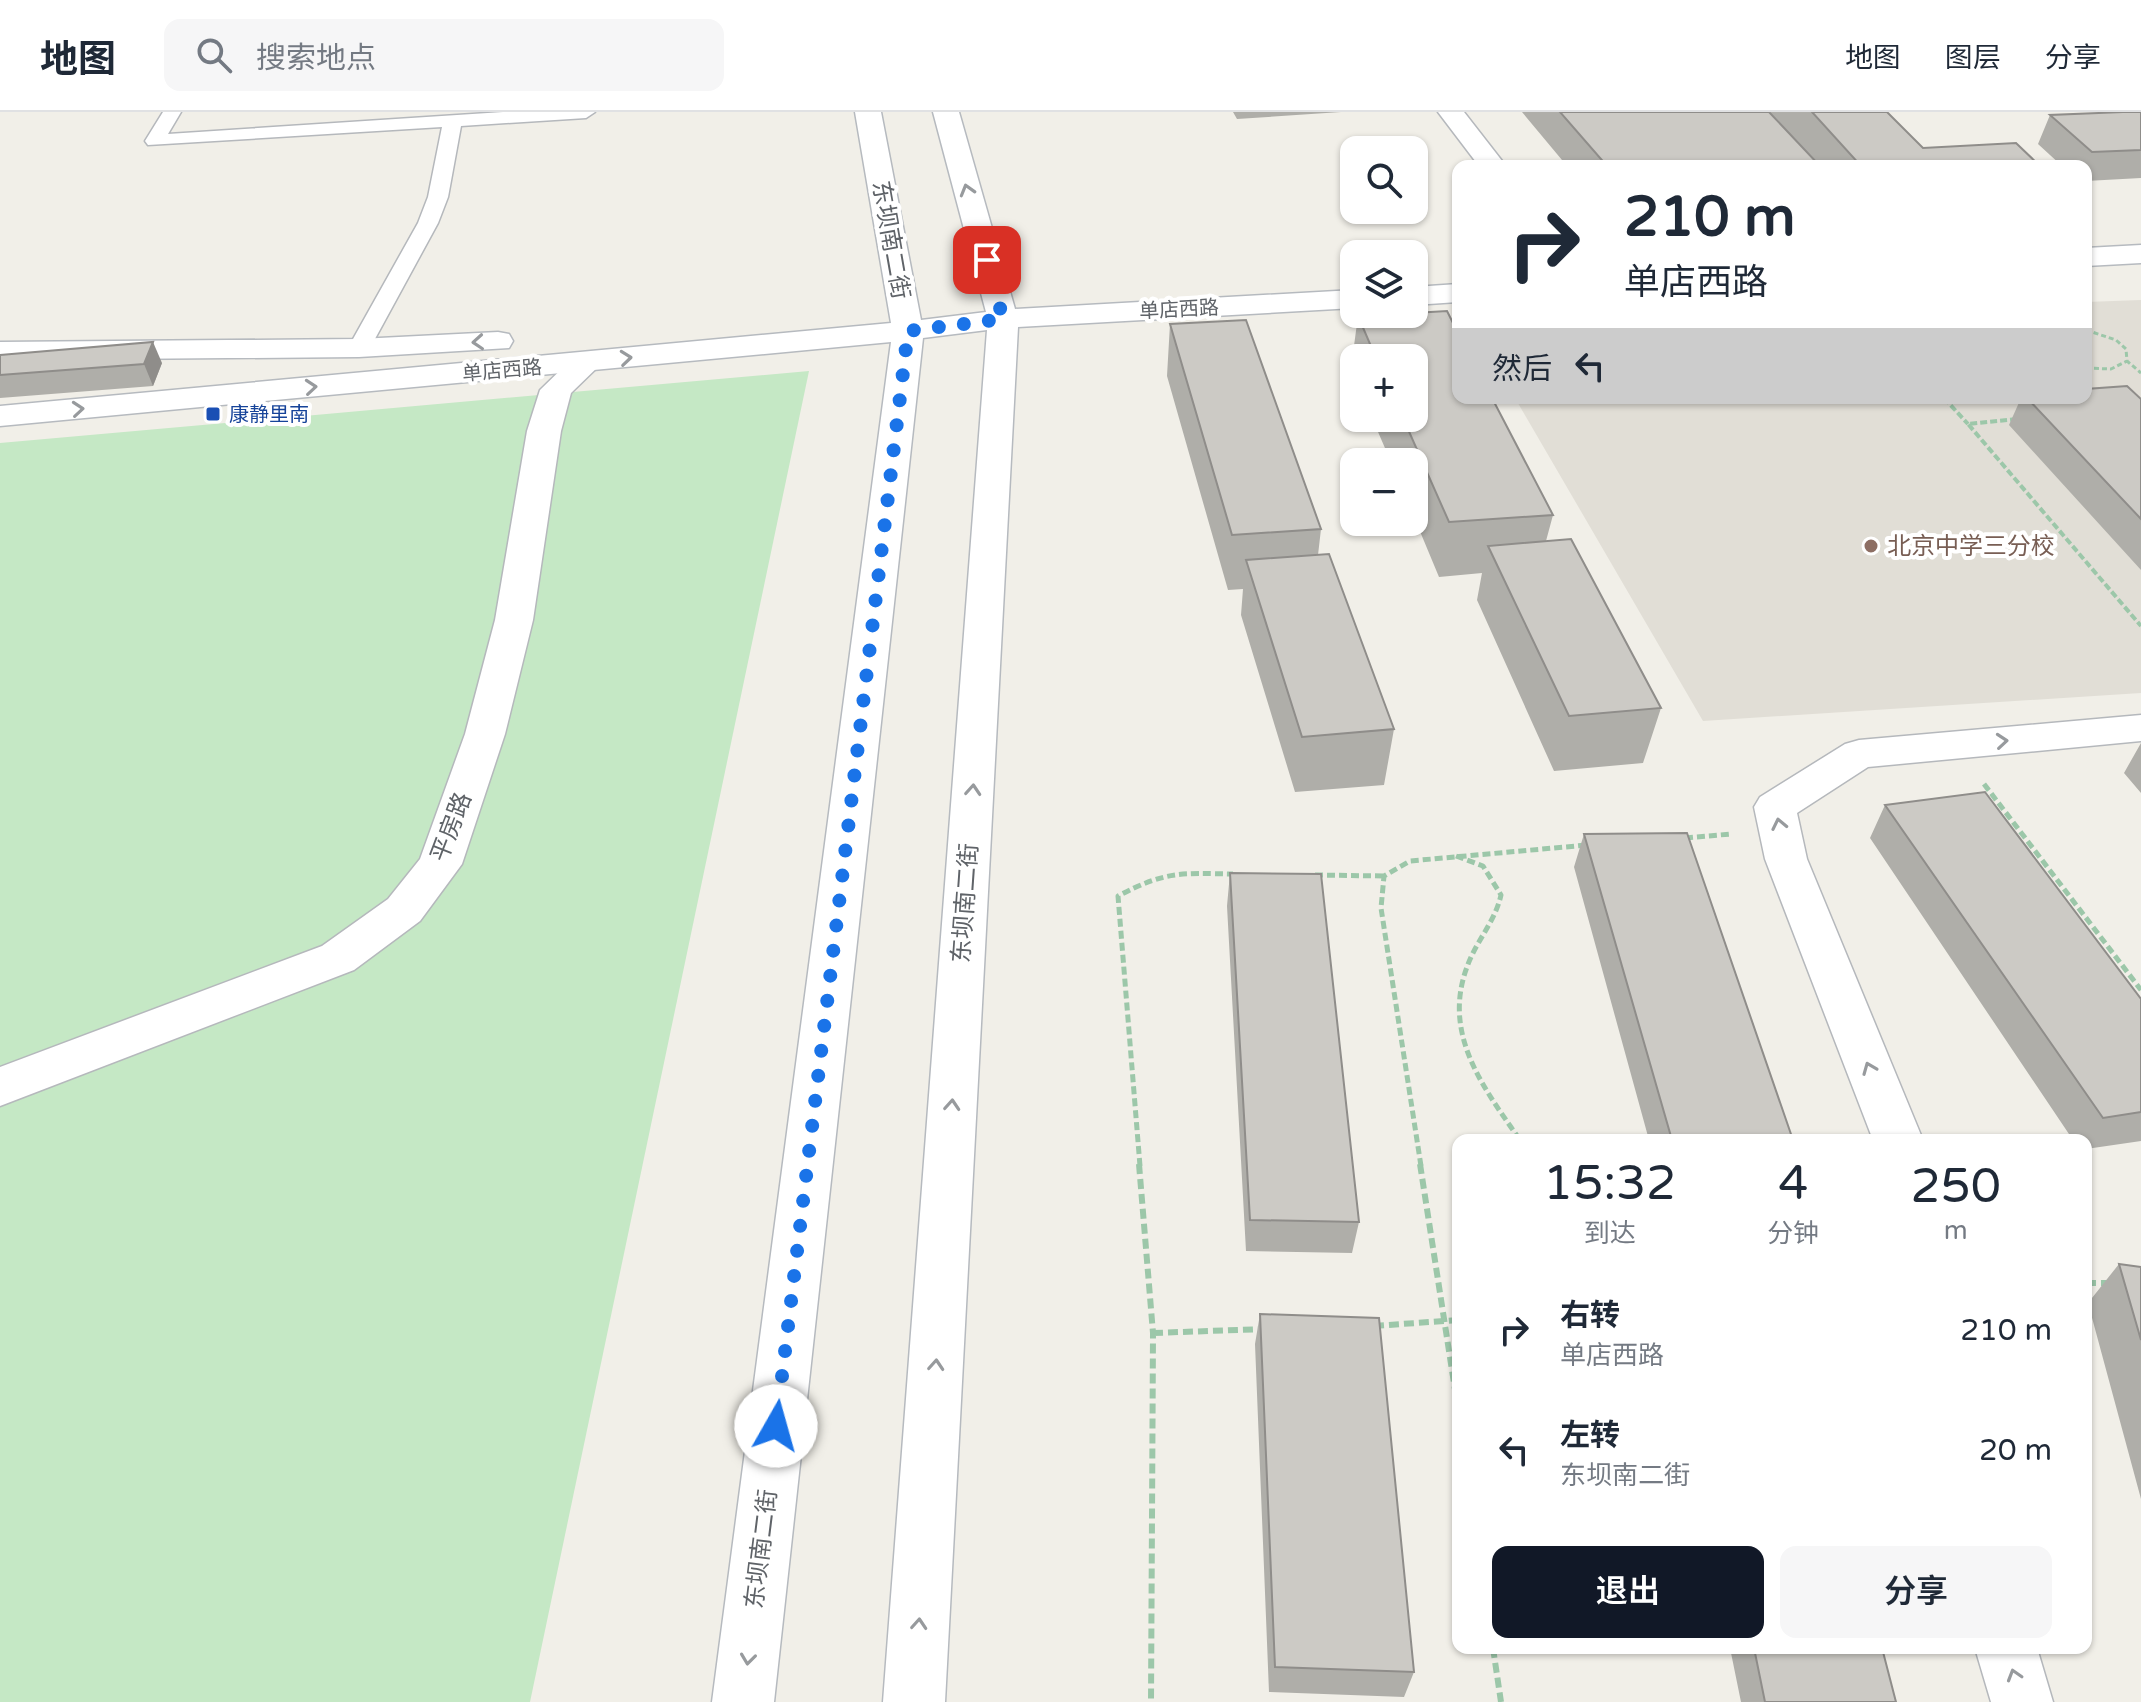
<!DOCTYPE html>
<html lang="zh">
<head>
<meta charset="utf-8">
<style>
  :root { --surface:#fff; --page:#f6f6f7; --text:#1f2937; --muted:#747a83; --line:#e0e1e3; --accent:#111827 }
  body { margin:0; font-family:"Varela Round","Noto Sans SC",sans-serif; background:var(--page); color:var(--text); height:100vh; display:flex; flex-direction:column; font-size:30px; white-space:nowrap }
  * { box-sizing:border-box; margin:0 }
  p { font-size:26px; color:var(--muted) }
  .icon { flex:none; width:44px; height:44px; fill:none; stroke:currentColor; stroke-width:2; stroke-linecap:round; stroke-linejoin:round }
  .map { position:relative; flex:1; overflow:hidden }
  .side { position:absolute; left:1452px; top:1022px; width:640px; height:520px; display:flex; flex-direction:column; background:var(--surface); border-radius:16px; box-shadow:0 2px 6px #0004 }
  .side>* { flex:none }
  .guide { position:absolute; left:1452px; top:48px; width:640px; height:244px; border-radius:16px; box-shadow:0 2px 6px #0004; background:#fff; color:var(--text); overflow:hidden }
  .controls { position:absolute; left:1340px; top:24px; display:grid; gap:16px }
  .controls a { display:grid; place-items:center; width:88px; height:88px; border-radius:16px; background:var(--surface); box-shadow:0 2px 6px #0004; font-size:40px }
  .pin { position:absolute; display:grid; place-items:center; width:68px; height:68px; color:#fff; margin:-34px; border-radius:16px; box-shadow:0 4px 12px #0006 }
  .me { position:absolute; width:88px; margin:-44px; rotate:7deg; stroke-linejoin:round; filter:drop-shadow(0 0 6px #0008) }
  .turn { display:flex; align-items:center; gap:28px; height:168px; padding:0 40px; font-size:36px }
  .turn .icon { width:104px; height:104px; stroke-width:2.5 }
  .turn b { display:block; font-size:56px; line-height:68px }
  .then { display:flex; align-items:center; height:76px; padding:0 40px; background:#0003; gap:16px; font-size:30px }
  .eta { display:flex; justify-content:space-evenly; align-items:center; height:136px; text-align:center }
  .eta b { font-size:48px; font-weight:600; line-height:56px }
  .cta { display:flex; gap:16px; margin-top:auto; padding:16px 40px }
  .cta a { flex:1; height:92px; border-radius:16px; background:var(--accent); color:#fff; font-size:32px; font-weight:600; line-height:92px; text-align:center }
  .cta a+a { background:var(--page); color:var(--text) }
  ul { padding:0; list-style:none }
  li { display:flex; align-items:center; gap:24px; height:120px; padding:0 40px }
  li div { flex:1 }
  li b { display:block; font-size:30px }
  li em { font-style:normal }
  header { display:flex; align-items:center; gap:48px; box-sizing:border-box; height:112px; padding:0 40px; background:var(--surface); border-bottom:2px solid var(--line) }
  header strong { font-size:38px }
  nav { display:flex; gap:44px; margin-inline-start:auto; font-size:28px }
  .search { width:560px; height:72px; background:var(--page); display:flex; align-items:center; gap:20px; box-sizing:border-box; padding:0 28px; border-radius:16px; color:var(--muted); font-size:30px }
  .map>svg:first-child { display:block }
  .education { fill:#e1ded6 }
  .green { fill:#c5e8c5 }
  .lines { fill:none; stroke-linecap:round; stroke-linejoin:round }
  .lane-casing { stroke:#b5b8bc; stroke-width:3 }
  .street-casing { stroke:#b5b8bc; stroke-width:3 }
  .secondary-casing { stroke:#b6babf; stroke-width:3 }
  .path-far3 { stroke:#9cc7a9; stroke-width:3; stroke-dasharray:5 3; stroke-linecap:butt }
  .path-far2 { stroke:#9cc7a9; stroke-width:4; stroke-dasharray:7 3; stroke-linecap:butt }
  .path-far1 { stroke:#9cc7a9; stroke-width:5; stroke-dasharray:8 4; stroke-linecap:butt }
  .path { stroke:#9cc7a9; stroke-width:6; stroke-dasharray:10 5; stroke-linecap:butt }
  .lane { fill:#fff; fill-rule:evenodd }
  .street { fill:#fff; fill-rule:evenodd }
  .secondary { fill:#fff; fill-rule:evenodd }
  .wall { fill:#afaea9 }
  .shaded-wall { fill:#8f8d8a }
  .building { fill:#cccac5; stroke:#8f8d8a; stroke-width:2 }
  .oneway { stroke:#979a9d }
  .route { stroke:#1a73e8; stroke-width:14; stroke-dasharray:0 25.2 }
  .transit-dot { fill:#1a4fb4; stroke:#fff; stroke-width:3 }
  .education-dot { fill:#8d6e63; stroke:#fff; stroke-width:3 }
  .labels { text-anchor:middle; stroke-width:8; stroke-linejoin:round; paint-order:stroke }
  .far-street-label { font-size:20px; fill:#5f6368; stroke:#fff }
  .far-transit-label { font-size:20px; fill:#164399; stroke:#fff; text-anchor:start }
  .street-label { font-size:24px; fill:#5f6368; stroke:#fff }
  .education-label { font-size:24px; fill:#785e54; stroke:#fff; text-anchor:start }
</style>
</head>
<body>
<header>
<strong>地图</strong>
<div class="search"><svg class="icon" aria-label="search" viewBox="0 0 24 24"><circle cx="10" cy="10" r="6"/><path d="M15 15l6 6"/></svg>搜索地点</div>
<nav><a>地图</a><a>图层</a><a>分享</a></nav>
</header>
<div class="map">
<svg width="2141" height="1590" viewBox="0 0 2141 1590">
  <rect width="100%" height="100%" fill="#f1efe8"/>
  <!-- education -->
  <path class="education" d="M2141,188V581L1703,609L1515,286H2086V190Z"/>
  <!-- green -->
  <path class="green" d="M809,259L530,1590H0V331Z"/>
  <g class="lines">
    <defs>
      <path id="lane" d="M163,0H181L168,22L503,0H595L586,6L461,14L448,85L438,111L370,236L367,241H351L348,236L418,111L428,85L442,15L148,33L145,29Z"/>
      <path id="street" d="M1438,0H1464L1506,54H1479Z
        M587,241L598,243L603,250L571,281L561,319L533,508L505,622L462,752L420,809L354,858L0,994V955L322,834L388,787L420,747L465,622L495,508L527,319L540,278L576,243Z
        M2141,603V629L1868,655L1797,701L1807,747L1923,1028H1873L1765,747L1754,695L1760,685L1845,632L1859,628Z
        M1975,1536H2037L2053,1590H1991Z"/>
      <path id="secondary" d="M855,0H881L921,208L986,200L933,0H959L1015,197L1354,178V196L1018,215L945,1590H883L987,218L923,226L774,1590H712L891,230L0,314V294L891,211Z
        M2141,133V151L2086,154V136Z
        M1458,172V190L1414,193V175Z
        M498,220L509,222L513,229L509,236L359,245L0,248V230L359,227Z"/>
    </defs>
    <!-- lane casing -->
    <use href="#lane" class="lane-casing"/>
    <!-- street casing -->
    <use href="#street" class="street-casing"/>
    <!-- secondary casing -->
    <use href="#secondary" class="secondary-casing"/>
    <!-- path-far3 -->
    <path class="path-far3" d="M2086,218L2116,228L2126,237L2127,249L2141,261
      M2086,256L2111,257L2127,249"/>
    <!-- path-far2 -->
    <path class="path-far2" d="M1944,286L1968,312
      M2017,307L1968,312L2141,514"/>
    <!-- path-far1 -->
    <path class="path-far1" d="M1984,672L2141,878
      M1685,726L1731,722
      M1456,744L1483,754L1501,783C1495,810 1476,829 1467,855C1442,922 1483,975 1520,1028
      M1315,763L1384,764
      M1140,1054L1118,784C1166,759 1180,761 1233,762
      M1421,1054L1381,796L1384,764L1410,749L1587,733"/>
    <!-- path -->
    <path class="path" d="M1139,1052L1153,1221L1151,1590
      M1420,1052L1458,1297
      M2086,1171H2108
      M1374,1214L1458,1208
      M1153,1221L1264,1217
      M1493,1536L1501,1590"/>
    <!-- lane -->
    <use href="#lane" class="lane"/>
    <!-- street -->
    <use href="#street" class="street"/>
    <!-- secondary -->
    <use href="#secondary" class="secondary"/>
  </g>
  <!-- wall -->
  <path class="wall" d="M1233,0H1341L1237,7Z
    M1522,0H1887L1923,36L2040,54H1567Z
    M2141,0V66L2086,69V54H2062L2038,32L2050,3Z
    M1447,199L1458,221V286H1492L1553,403L1546,429L1571,427L1661,596L1643,651L1554,659L1477,488L1482,461L1439,465L1414,405V350H1391L1372,306H1414V246H1354V263L1351,256L1358,204L1414,202V201Z
    M1170,212L1321,417L1318,443L1394,617L1384,673L1295,680L1241,503L1243,477L1228,478L1167,264Z
    M0,243L162,251L153,274L0,286Z
    M2021,286L2141,287V458L2009,313Z
    M2141,631V681L2124,661Z
    M1885,693L2141,887V1029L2086,1037V1028H2073L1870,726Z
    M1584,722L1793,1028H1649L1574,755Z
    M1230,761L1359,1110L1352,1141L1246,1139L1227,794Z
    M2119,1152L2141,1155V1387L2088,1191Z
    M1260,1202L1414,1560L1404,1585L1269,1580L1255,1232Z
    M1730,1536H1882L1896,1590H1741Z"/>
  <!-- shaded-wall -->
  <path class="shaded-wall" d="M153,230L162,251L153,274L144,252Z"/>
  <!-- building -->
  <path class="building" d="M1560,0H1769L1820,54H1607Z
    M1812,0H1887L1923,36L2016,31L2040,54H1861Z
    M2123,0H2141V38L2092,40L2050,3Z
    M1447,199L1458,221V286H1492L1553,403L1449,410L1403,306H1414V246H1376L1358,204L1414,202V201Z
    M1246,208L1321,417L1232,423L1170,212Z
    M153,230L144,252L0,263V243Z
    M2127,274L2141,287V407L2027,286H2086V277Z
    M1571,427L1661,596L1569,604L1488,434Z
    M1329,442L1394,617L1302,625L1246,448Z
    M1985,680L2141,887V1000L2103,1006L1885,693Z
    M1687,721L1793,1028H1672L1584,722Z
    M1230,761L1321,762L1359,1110L1250,1108Z
    M2119,1152L2141,1155V1228Z
    M1260,1202L1379,1206L1414,1560L1275,1555Z
    M1754,1536H1882L1896,1590H1765Z"/>
  <!-- one-way arrows -->
  <defs><path id="oneway-chevron" d="M-2-3.5L2.5 0L-2 3.5" fill="none" stroke-width="1.6" stroke-linecap="round" stroke-linejoin="round" transform="scale(2)"/></defs>
  <g class="oneway">
    <use href="#oneway-chevron" transform="translate(967 78) rotate(-106)"/>
    <use href="#oneway-chevron" transform="translate(478 230) rotate(176)"/>
    <use href="#oneway-chevron" transform="translate(626 246) rotate(-6)"/>
    <use href="#oneway-chevron" transform="translate(311 275) rotate(-5)"/>
    <use href="#oneway-chevron" transform="translate(78 297) rotate(-5)"/>
    <use href="#oneway-chevron" transform="translate(2002 629) rotate(-5)"/>
    <use href="#oneway-chevron" transform="translate(973 678) rotate(-86)"/>
    <use href="#oneway-chevron" transform="translate(1779 712) rotate(-102)"/>
    <use href="#oneway-chevron" transform="translate(1869 956) rotate(-112)"/>
    <use href="#oneway-chevron" transform="translate(952 993) rotate(-86)"/>
    <use href="#oneway-chevron" transform="translate(936 1253) rotate(-86)"/>
    <use href="#oneway-chevron" transform="translate(919 1512) rotate(-86)"/>
    <use href="#oneway-chevron" transform="translate(748 1547) rotate(97)"/>
    <use href="#oneway-chevron" transform="translate(2014 1563) rotate(-107)"/>
  </g>
  <g class="lines">
    <!-- route -->
    <path class="route" d="M776,1314L908,219L1003,207L987,148"/>
  </g>
  <!-- markers -->
  <rect class="transit-dot" x="205" y="294" width="16" height="16" rx="4"/>
  <circle class="education-dot" cx="1871" cy="434" r="8"/>
  <g class="labels">
    <!-- far-street labels -->
    <g class="far-street-label">
      <text transform="translate(1179 197) rotate(-3)" y="7">单店西路</text>
      <text transform="translate(502 258) rotate(-5)" y="7">单店西路</text>
    </g>
    <!-- far-transit labels -->
    <g class="far-transit-label">
      <text x="229" y="309">康静里南</text>
    </g>
    <!-- street labels -->
    <g class="street-label">
      <text transform="translate(891 128) rotate(80)" y="8">东坝南二街</text>
      <text transform="translate(451 715) rotate(-69)" y="8">平房路</text>
      <text transform="translate(965 791) rotate(-86)" y="8">东坝南二街</text>
      <text transform="translate(761 1437) rotate(-83)" y="8">东坝南二街</text>
    </g>
    <!-- education labels -->
    <g class="education-label">
      <text x="1887" y="442">北京中学三分校</text>
    </g>
  </g>
</svg>
<div class="controls">
<a><svg class="icon" aria-label="search" viewBox="0 0 24 24"><circle cx="10" cy="10" r="6"/><path d="M15 15l6 6"/></svg></a>
<a><svg class="icon" aria-label="layers" viewBox="0 0 24 24"><path d="M12 4l9 5-9 5-9-5zM3 14l9 5 9-5"/></svg></a>
<a>+</a>
<a>−</a>
</div>
<div class="pin" style="left:987px;top:148px;background:#d93025"><svg class="icon" aria-label="arrive" viewBox="0 0 24 24"><path d="M6 21V4h12l-3 4 3 4H6"/></svg></div>
<svg class="me" style="left:776px;top:1314px" viewBox="-20 -20 40 40"><circle r="19" fill="#fff"/><path d="M0-13L10 11 0 6-10 11z" fill="#1a73e8"/></svg>
<div class="guide">
<div class="turn"><svg class="icon" aria-label="right" viewBox="0 0 24 24"><path d="M7 20v-9h11M14 6l5 5-5 5"/></svg><div><b>210 m</b>单店西路</div></div>
<div class="then">然后<svg class="icon" aria-label="left" viewBox="0 0 24 24"><path d="M17 20v-9H6M10 6l-5 5 5 5"/></svg></div>
</div>
<section class="side">
<div class="eta">
<div><b>15:32</b><p>到达</p></div>
<div><b>4</b><p>分钟</p></div>
<div><b>250</b><p>m</p></div>
</div>
<ul>
<li><svg class="icon" aria-label="right" viewBox="0 0 24 24"><path d="M7 20v-9h11M14 6l5 5-5 5"/></svg><div><b>右转</b><p>单店西路</p></div><em>210 m</em></li>
<li><svg class="icon" aria-label="left" viewBox="0 0 24 24"><path d="M17 20v-9H6M10 6l-5 5 5 5"/></svg><div><b>左转</b><p>东坝南二街</p></div><em>20 m</em></li>
</ul>
<div class="cta"><a>退出</a><a>分享</a></div>
</section>
</div>
</body>
</html>
